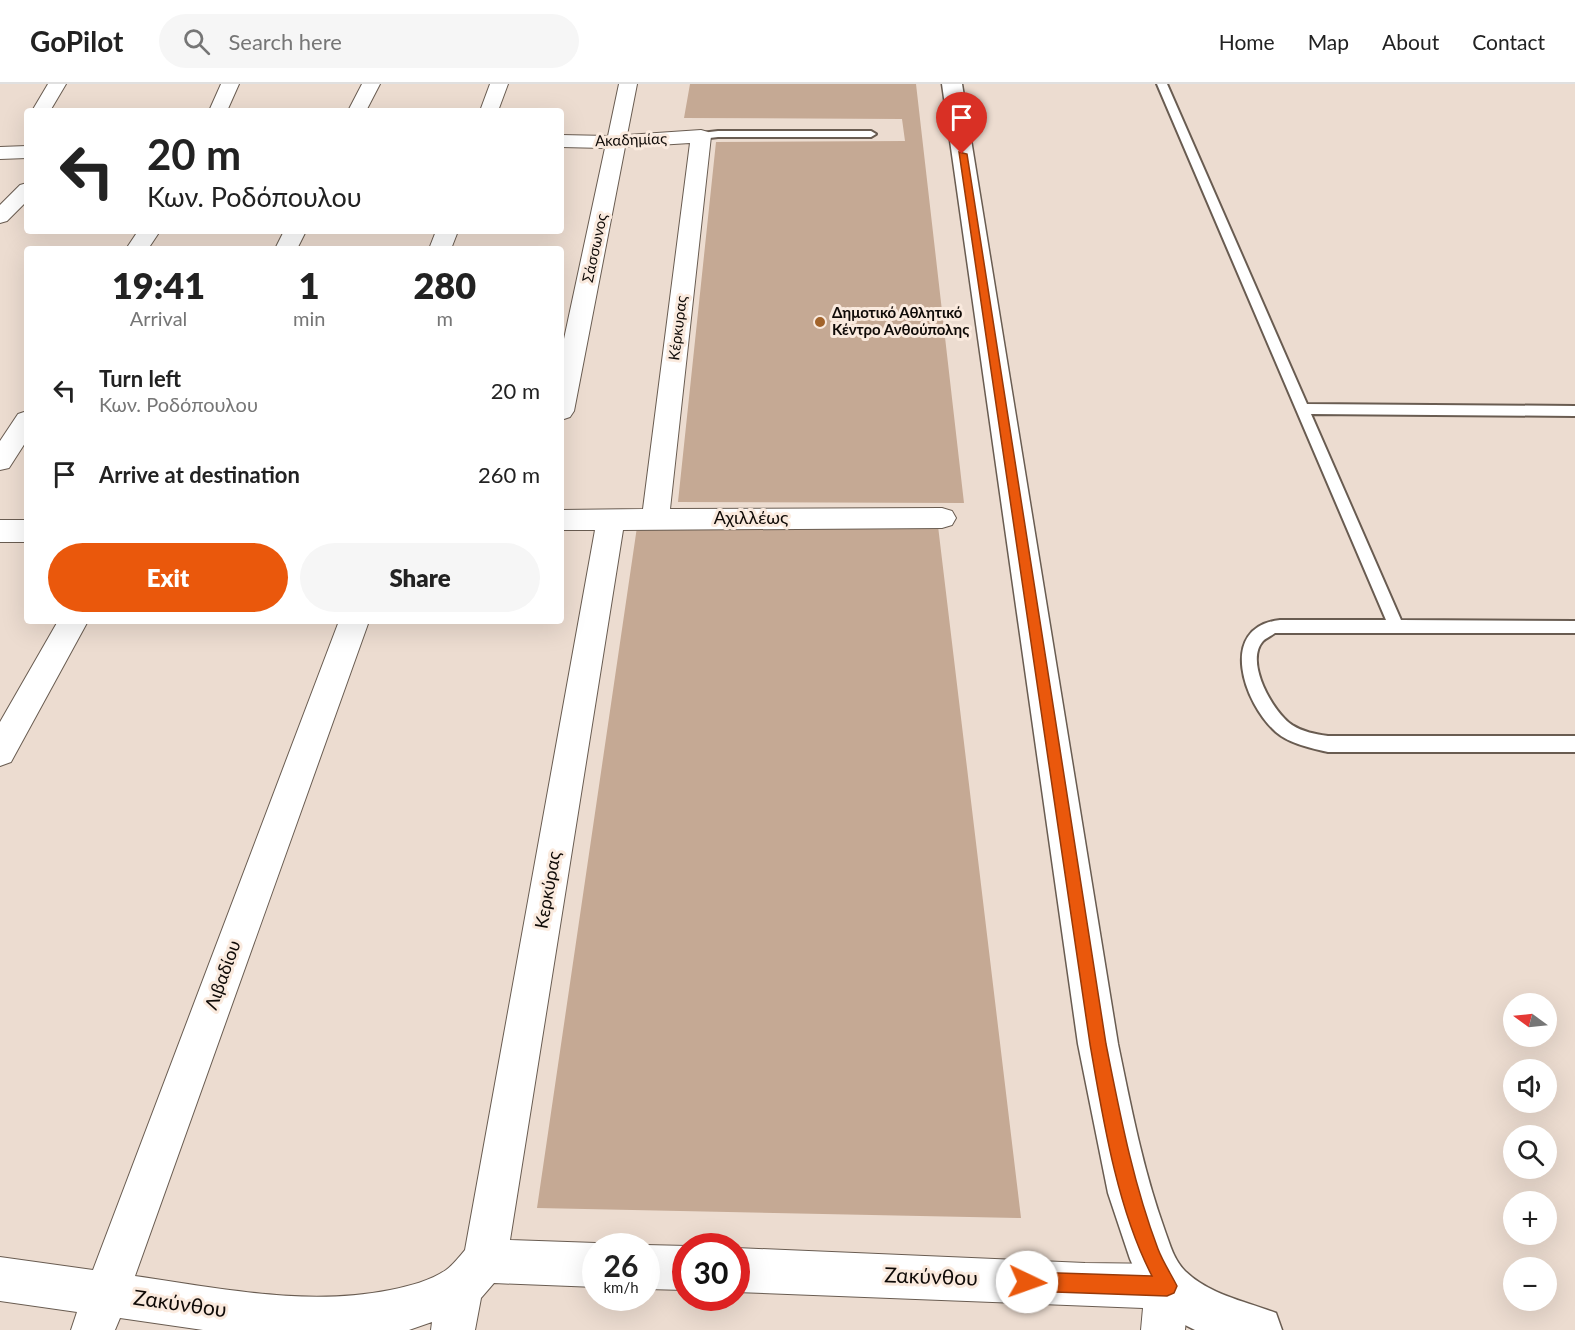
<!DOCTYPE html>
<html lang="en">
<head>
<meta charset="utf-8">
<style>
  :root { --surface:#fff; --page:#f6f6f6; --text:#222; --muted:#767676; --line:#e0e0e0; --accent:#ea580c }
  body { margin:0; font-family:Lato,sans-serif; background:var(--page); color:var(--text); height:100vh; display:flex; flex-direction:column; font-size:22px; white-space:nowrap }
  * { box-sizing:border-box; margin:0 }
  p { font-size:20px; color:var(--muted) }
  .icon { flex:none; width:33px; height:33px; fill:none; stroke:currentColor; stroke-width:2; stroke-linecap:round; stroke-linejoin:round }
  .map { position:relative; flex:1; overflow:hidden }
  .details { position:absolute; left:24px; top:162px; width:540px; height:378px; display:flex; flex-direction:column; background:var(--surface); border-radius:6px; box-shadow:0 6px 24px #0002 }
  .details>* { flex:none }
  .banner { position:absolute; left:24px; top:24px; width:540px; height:126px; border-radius:6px; box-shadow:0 6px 24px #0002; background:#fff; color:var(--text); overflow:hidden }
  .needle { width:39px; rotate:285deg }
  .buttons { position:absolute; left:1503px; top:909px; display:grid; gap:12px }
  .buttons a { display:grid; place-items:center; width:54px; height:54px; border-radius:50%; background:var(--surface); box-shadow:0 6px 24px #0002; font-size:30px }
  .speed { position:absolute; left:582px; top:1149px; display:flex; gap:12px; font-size:30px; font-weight:700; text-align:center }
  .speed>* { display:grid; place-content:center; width:78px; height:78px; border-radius:50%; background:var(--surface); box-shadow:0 6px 24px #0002; line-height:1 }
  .speed small { font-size:15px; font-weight:400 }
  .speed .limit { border:9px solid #d22; background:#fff; color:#111 }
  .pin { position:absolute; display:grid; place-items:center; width:51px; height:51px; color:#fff; margin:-62px -26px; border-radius:50% 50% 50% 0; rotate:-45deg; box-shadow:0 0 6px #0007 }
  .pin .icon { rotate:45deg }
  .me { position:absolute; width:66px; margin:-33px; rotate:93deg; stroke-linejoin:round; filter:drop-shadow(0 0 4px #0008) }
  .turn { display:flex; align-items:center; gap:21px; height:126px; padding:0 24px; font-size:27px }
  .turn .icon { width:78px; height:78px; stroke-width:2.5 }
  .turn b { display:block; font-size:42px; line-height:51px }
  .eta { display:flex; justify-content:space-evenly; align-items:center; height:102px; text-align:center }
  .eta b { font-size:36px; font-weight:800; line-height:42px }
  .primary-button { display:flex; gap:12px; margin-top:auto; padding:12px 24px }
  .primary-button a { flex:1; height:69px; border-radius:36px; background:var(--accent); color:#fff; font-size:24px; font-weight:800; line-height:69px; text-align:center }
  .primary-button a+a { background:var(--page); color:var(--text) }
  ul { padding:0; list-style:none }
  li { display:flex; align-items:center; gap:18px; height:84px; padding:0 24px }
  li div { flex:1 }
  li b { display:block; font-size:22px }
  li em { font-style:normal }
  header { display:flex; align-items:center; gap:36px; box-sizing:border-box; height:84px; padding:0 30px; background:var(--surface); border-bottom:2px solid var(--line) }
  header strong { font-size:28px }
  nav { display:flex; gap:33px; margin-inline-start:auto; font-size:21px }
  .search { width:420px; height:54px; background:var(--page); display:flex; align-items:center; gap:15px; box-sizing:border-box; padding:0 21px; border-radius:33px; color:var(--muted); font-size:22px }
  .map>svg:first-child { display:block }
  .green { fill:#c5a994 }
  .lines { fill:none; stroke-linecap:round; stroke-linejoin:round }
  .service-casing { stroke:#695c51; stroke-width:4 }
  .minor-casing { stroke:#695c51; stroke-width:2 }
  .tertiary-casing { stroke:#695c51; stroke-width:3 }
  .service { fill:#fff; fill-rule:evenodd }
  .minor { fill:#fff; fill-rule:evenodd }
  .tertiary { fill:#fff; fill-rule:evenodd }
  .route { fill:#ea580c; stroke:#983908; stroke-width:1.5 }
  .poi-dot { fill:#a2632a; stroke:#faeade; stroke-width:2 }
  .labels { text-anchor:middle; stroke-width:6; stroke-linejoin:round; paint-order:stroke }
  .far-street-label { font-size:15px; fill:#0f0a07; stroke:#faeade }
  .far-poi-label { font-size:15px; font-weight:bold; fill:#0f0a07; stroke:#faeade; text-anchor:start }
  .street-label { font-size:18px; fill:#0f0a07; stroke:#faeade }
  .near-street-label { font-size:21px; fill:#0f0a07; stroke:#faeade }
</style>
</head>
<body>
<header>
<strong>GoPilot</strong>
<div class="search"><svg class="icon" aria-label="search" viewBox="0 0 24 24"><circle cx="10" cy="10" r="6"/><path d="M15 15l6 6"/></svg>Search here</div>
<nav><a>Home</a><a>Map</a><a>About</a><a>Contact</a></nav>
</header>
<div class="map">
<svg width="1575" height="1246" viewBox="0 0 1575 1246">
  <rect width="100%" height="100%" fill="#ecdcd0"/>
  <!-- green -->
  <path class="green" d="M690,0H916L964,419L678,418L716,58L905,57L902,35L684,34Z
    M938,442L1021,1134L537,1124L637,443Z"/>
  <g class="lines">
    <defs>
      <path id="service" d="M1157,0H1167L1307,320L1575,322V332L1311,330L1401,536L1575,537V549H1275C1271,552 1266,554 1263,557C1244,578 1273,628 1292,641C1303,648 1315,650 1328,652H1575V668H1328C1311,664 1290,660 1276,648C1244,620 1217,543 1280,536H1386Z
        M718,47H871L876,50L871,53H718L701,55L696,52L701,49Z"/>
      <path id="minor" d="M48,0H66L50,27H32Z
        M221,0H239L227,27H209Z
        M362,0H380L366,27H348Z
        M490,0H508L498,27H480Z
        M619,0H637L627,51L701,46L708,48L711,52L670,425L942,424L952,427L956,434L952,441L942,444L623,446L510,1156L596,1159L604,1162H596V1203L494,1199L481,1214L475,1246H431L432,1238L409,1246H203L120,1234L115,1246H71L77,1228L0,1217V1173L93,1186L339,537H369L135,1192C220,1204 305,1223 390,1206C409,1202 430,1197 446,1186C453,1181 459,1173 465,1166L595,446H561V426L643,425L690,59L625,63L574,327L570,333L561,336V269L605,64L561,63V51L608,52Z
        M27,62V74L0,75V63Z
        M27,99V117L7,137L0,139V121L20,101Z
        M138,147H160L148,165H126Z
        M284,147H306L297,165H275Z
        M436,147H458L451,165H429Z
        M27,327V356L9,384L0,386V357L18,330Z
        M0,436H27V458H0Z
        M58,537H88L11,678L0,682V638Z
        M646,1161L687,1162L686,1206L646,1205V1162H643Z
        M736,1164L1085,1179L1167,1180L1183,1186L1189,1202L1185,1246H1141L1143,1224L736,1208Z"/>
      <path id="tertiary" d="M942,0H962L1118,960C1131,1023 1143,1086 1165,1147C1170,1161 1174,1176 1185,1187C1210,1211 1245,1217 1276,1229L1282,1246H1195L1171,1234L1148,1215L1130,1175L1108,1109L1078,960Z"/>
    </defs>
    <!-- service casing -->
    <use href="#service" class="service-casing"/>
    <!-- minor casing -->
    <use href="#minor" class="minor-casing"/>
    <!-- tertiary casing -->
    <use href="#tertiary" class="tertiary-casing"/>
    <!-- service -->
    <use href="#service" class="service"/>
    <!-- minor -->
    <use href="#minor" class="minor"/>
    <!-- tertiary -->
    <use href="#tertiary" class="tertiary"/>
  </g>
  <!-- route -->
  <path class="route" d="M959,68L967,70L1106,960C1120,1030 1133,1099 1158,1165C1163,1178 1171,1190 1177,1202L1174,1209L1167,1212L1027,1207L1021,1204L1018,1198L1021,1191L1027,1188L1152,1192C1117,1125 1103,1035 1090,960Z"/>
  <!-- markers -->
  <circle class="poi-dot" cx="820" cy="238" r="6"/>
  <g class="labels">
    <!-- far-street labels -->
    <g class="far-street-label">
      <text transform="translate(631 56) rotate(-2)" y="5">Ακαδημίας</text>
      <text transform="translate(595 164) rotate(-78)" y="5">Σάσσωνος</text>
      <text transform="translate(678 244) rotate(-83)" y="5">Κέρκυρας</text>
    </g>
    <!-- far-poi labels -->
    <g class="far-poi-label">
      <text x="832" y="234">Δημοτικό Αθλητικό<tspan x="832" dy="17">Κέντρο Ανθούπολης</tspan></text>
    </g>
    <!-- street labels -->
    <g class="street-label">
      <text x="751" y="440">Αχιλλέως</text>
      <text transform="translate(548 806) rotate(-80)" y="6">Κερκύρας</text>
      <text transform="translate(223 891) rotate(-70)" y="6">Λιβαδίου</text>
    </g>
    <!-- near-street labels -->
    <g class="near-street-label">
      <text transform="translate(931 1193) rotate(2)" y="7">Ζακύνθου</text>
      <text transform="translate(180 1220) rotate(8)" y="7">Ζακύνθου</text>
    </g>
  </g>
</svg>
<div class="buttons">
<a><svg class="needle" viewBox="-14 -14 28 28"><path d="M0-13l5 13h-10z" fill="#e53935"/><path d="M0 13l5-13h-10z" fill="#767676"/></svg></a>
<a><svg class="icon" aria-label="sound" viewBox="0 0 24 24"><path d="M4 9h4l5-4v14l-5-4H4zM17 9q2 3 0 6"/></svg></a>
<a><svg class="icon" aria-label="search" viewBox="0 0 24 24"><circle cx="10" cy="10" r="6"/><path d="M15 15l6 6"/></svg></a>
<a>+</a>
<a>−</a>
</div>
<div class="speed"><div>26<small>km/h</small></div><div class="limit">30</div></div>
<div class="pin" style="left:962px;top:70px;background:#d93025"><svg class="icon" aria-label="arrive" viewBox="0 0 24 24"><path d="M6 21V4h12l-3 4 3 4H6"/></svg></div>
<svg class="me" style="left:1027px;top:1198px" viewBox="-20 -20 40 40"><circle r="19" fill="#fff"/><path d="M0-13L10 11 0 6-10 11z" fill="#ea580c"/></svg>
<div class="banner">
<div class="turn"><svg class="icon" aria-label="left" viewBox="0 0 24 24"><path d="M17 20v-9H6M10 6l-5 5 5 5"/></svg><div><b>20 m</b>Κων. Ροδόπουλου</div></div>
</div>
<section class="details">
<div class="eta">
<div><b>19:41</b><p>Arrival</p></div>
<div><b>1</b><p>min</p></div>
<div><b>280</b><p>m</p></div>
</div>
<ul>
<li><svg class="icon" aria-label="left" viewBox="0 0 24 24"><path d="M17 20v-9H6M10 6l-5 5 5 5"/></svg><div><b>Turn left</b><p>Κων. Ροδόπουλου</p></div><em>20 m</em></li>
<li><svg class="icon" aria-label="arrive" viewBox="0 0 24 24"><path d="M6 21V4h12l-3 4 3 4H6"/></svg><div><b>Arrive at destination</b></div><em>260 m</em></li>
</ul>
<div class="primary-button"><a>Exit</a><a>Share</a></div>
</section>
</div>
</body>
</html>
